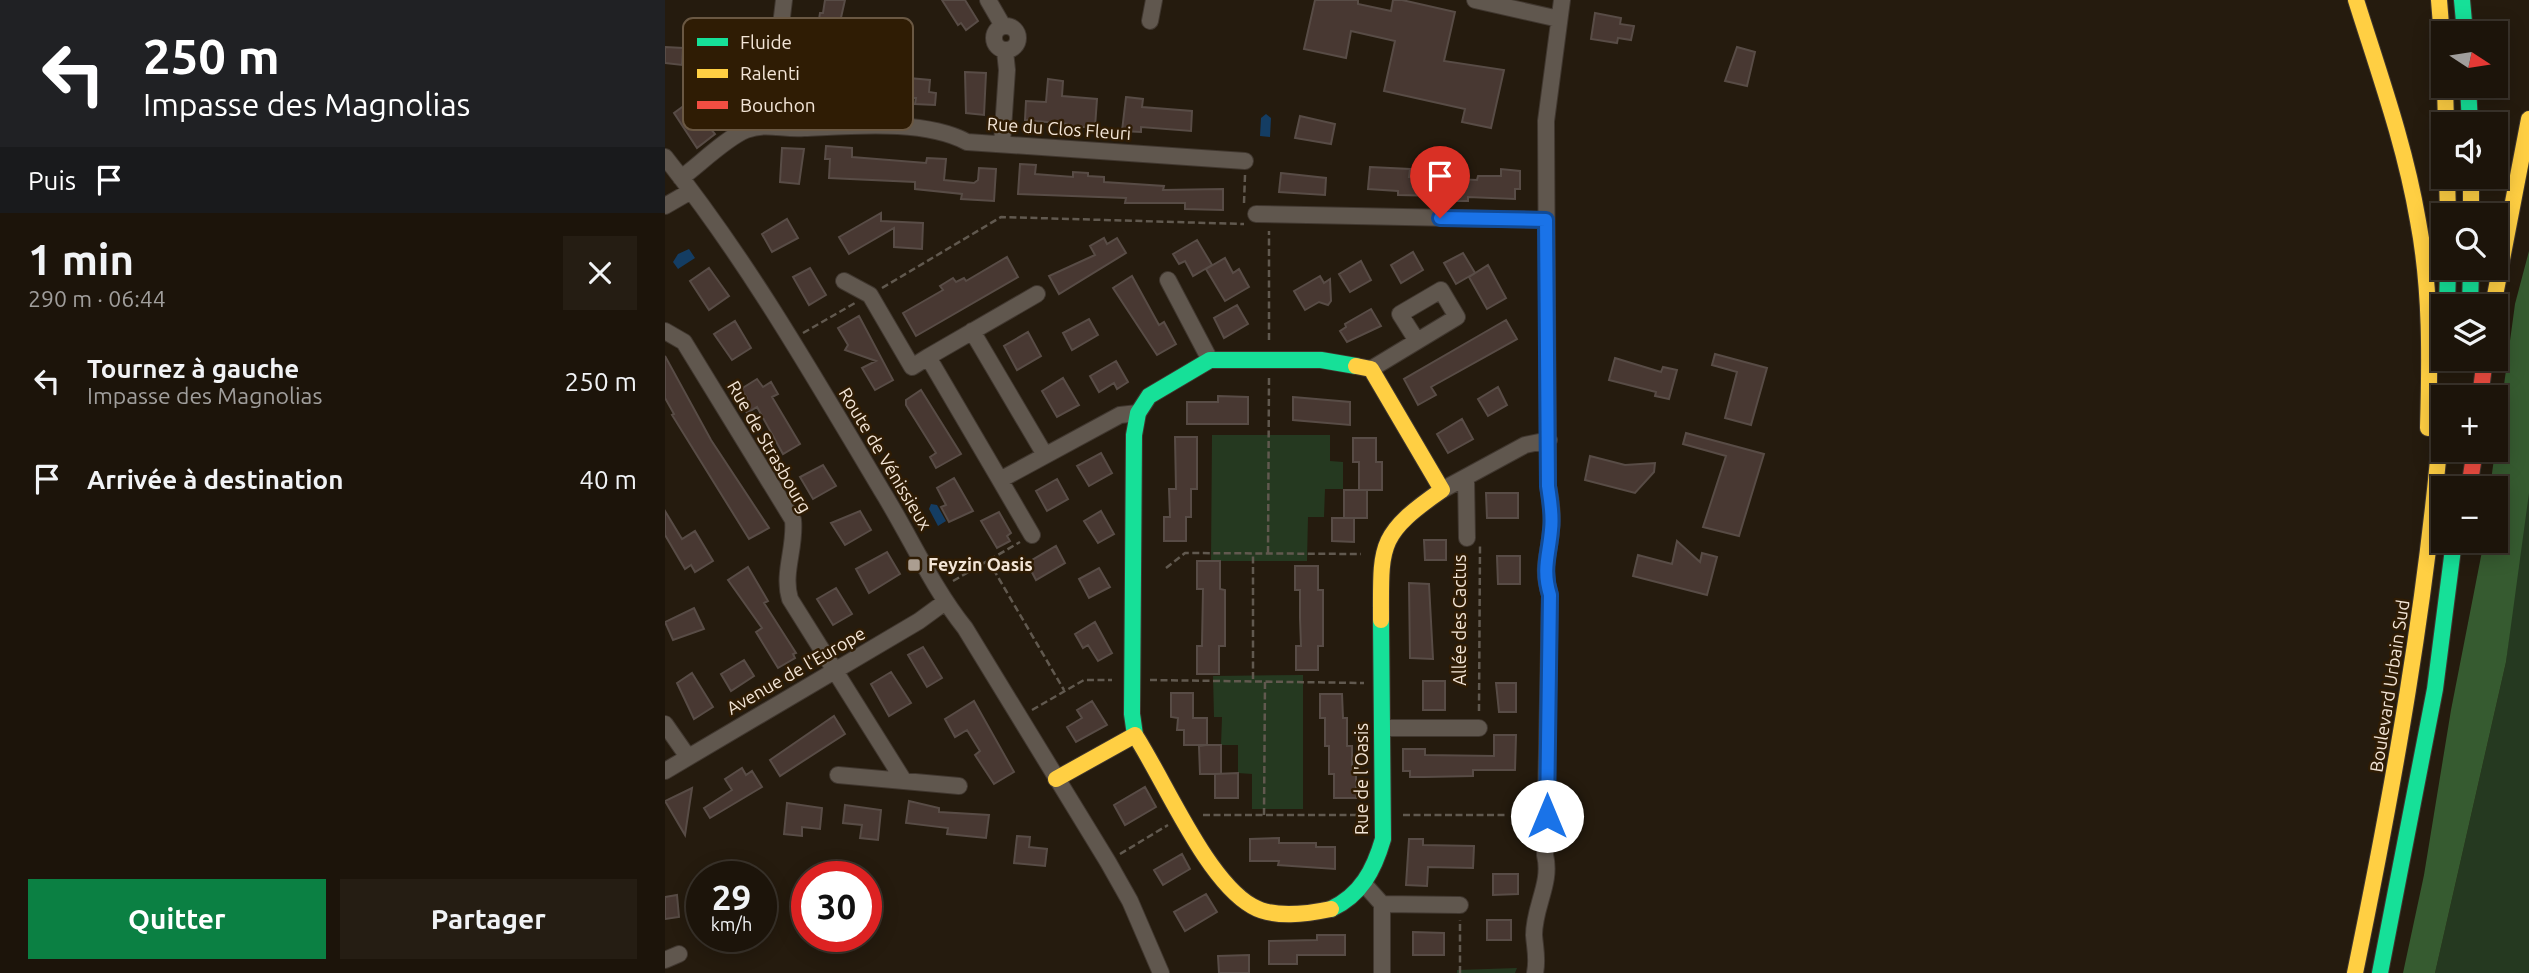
<!DOCTYPE html>
<html lang="fr">
<head>
<meta charset="utf-8">
<style>
  :root { --surface:#1c140a; --page:#251d13; --text:#f1f3f6; --muted:#a09e9c; --line:#3a332b; --accent:#0b8043 }
  body { margin:0; font-family:Ubuntu,sans-serif; background:var(--page); color:var(--text); height:100vh; display:flex; flex-direction:column; font-size:26px; white-space:nowrap }
  * { box-sizing:border-box; margin:0 }
  p { font-size:23px; color:var(--muted) }
  .icon { flex:none; width:38px; height:38px; fill:none; stroke:currentColor; stroke-width:2; stroke-linecap:round; stroke-linejoin:round }
  .map { position:relative; flex:1; overflow:hidden }
  .panel { display:flex; flex-direction:column; background:var(--surface); width:665px }
  .panel>* { flex:none }
  .banner { background:#202124; color:#fff; overflow:hidden }
  .needle { width:46px; rotate:102deg }
  .controls { position:absolute; left:1766px; top:21px; display:grid; gap:14px }
  .controls a { display:grid; place-items:center; width:77px; height:77px; border-radius:0px; background:var(--surface); box-shadow:0 4px 18px #0003,0 0 0 2px var(--line); font-size:35px }
  .speed { position:absolute; left:21px; top:861px; display:flex; gap:14px; font-size:35px; font-weight:700; text-align:center }
  .speed>* { display:grid; place-content:center; width:91px; height:91px; border-radius:50%; background:var(--surface); box-shadow:0 4px 18px #0003,0 0 0 2px var(--line); line-height:1 }
  .speed small { font-size:18px; font-weight:400 }
  .speed .limit { border:10px solid #d22; background:#fff; color:#111 }
  .pin { position:absolute; display:grid; place-items:center; width:60px; height:60px; color:#fff; margin:-72px -30px; border-radius:50% 50% 50% 0; rotate:-45deg; box-shadow:0 0 7px #0007 }
  .pin .icon { rotate:45deg }
  .me { position:absolute; width:77px; margin:-38px; rotate:0deg; stroke-linejoin:round; filter:drop-shadow(0 0 5px #0008) }
  .turn { display:flex; align-items:center; gap:24px; height:147px; padding:0 28px; font-size:32px }
  .turn .icon { width:91px; height:91px; stroke-width:2.5 }
  .turn b { display:block; font-size:49px; line-height:60px }
  .then { display:flex; align-items:center; height:66px; padding:0 28px; background:#0003; gap:14px; font-size:26px }
  .round { display:grid; place-items:center; flex:none; width:74px; height:74px; border-radius:0px; background:var(--page) }
  .head { display:flex; align-items:center; justify-content:space-between; height:119px; padding:0 28px }
  h1 { font-size:42px; font-weight:700; line-height:52px }
  .primary-button { display:flex; gap:14px; margin-top:auto; padding:14px 28px }
  .primary-button a { flex:1; height:80px; border-radius:0px; background:var(--accent); color:#fff; font-size:28px; font-weight:700; line-height:80px; text-align:center }
  .primary-button a+a { background:var(--page); color:var(--text) }
  ul { padding:0; list-style:none }
  li { display:flex; align-items:center; gap:21px; height:98px; padding:0 28px }
  li div { flex:1 }
  li b { display:block; font-size:26px }
  li em { font-style:normal }
  main { display:flex; flex:1; min-height:0 }
  .map>svg:first-child { display:block }
  .green { fill:#253920 }
  .forest { fill:#365b30 }
  .water { fill:#143d63 }
  .building { fill:#483832; stroke:#584c46; stroke-width:2 }
  .lines { fill:none; stroke-linecap:round; stroke-linejoin:round }
  .street-casing { stroke:#40372f; stroke-width:18 }
  .fast-casing { stroke:#40372f; stroke-width:18 }
  .slow-casing { stroke:#40372f; stroke-width:18 }
  .jam-casing { stroke:#40372f; stroke-width:18 }
  .path { stroke:#61594f; stroke-width:2.5; stroke-dasharray:7 3.5; stroke-linecap:butt }
  .street { stroke:#60574e; stroke-width:16 }
  .fast { stroke:#16e098; stroke-width:16 }
  .slow { stroke:#ffcf43; stroke-width:16 }
  .jam { stroke:#f24e42; stroke-width:16 }
  .route-casing { stroke:#114b97; stroke-width:18 }
  .route { stroke:#1a73e8; stroke-width:12 }
  .poi-dot { fill:#ab9e91; stroke:#2f1c04; stroke-width:2.5 }
  .labels { text-anchor:middle; stroke-width:5; stroke-linejoin:round; paint-order:stroke }
  .street-label { font-size:18px; fill:#f3e5d7; stroke:#2f1c04 }
  .poi-label { font-size:18px; font-weight:bold; fill:#f3e5d7; stroke:#2f1c04; text-anchor:start }
  .key { fill:#2f1c04; stroke:#6a5843; stroke-width:2 }
  .key-label { font-size:19px; fill:#f3e5d7 }
</style>
</head>
<body>
<main>
<section class="panel">
<div class="banner">
<div class="turn"><svg class="icon" aria-label="left" viewBox="0 0 24 24"><path d="M17 20v-9H6M10 6l-5 5 5 5"/></svg><div><b>250 m</b>Impasse des Magnolias</div></div>
<div class="then">Puis<svg class="icon" aria-label="arrive" viewBox="0 0 24 24"><path d="M6 21V4h12l-3 4 3 4H6"/></svg></div>
</div>
<div class="head"><div><h1>1 min</h1><p>290 m · 06:44</p></div><a class="round"><svg class="icon" aria-label="close" viewBox="0 0 24 24"><path d="M6 6l12 12M18 6L6 18"/></svg></a></div>
<ul>
<li><svg class="icon" aria-label="left" viewBox="0 0 24 24"><path d="M17 20v-9H6M10 6l-5 5 5 5"/></svg><div><b>Tournez à gauche</b><p>Impasse des Magnolias</p></div><em>250 m</em></li>
<li><svg class="icon" aria-label="arrive" viewBox="0 0 24 24"><path d="M6 21V4h12l-3 4 3 4H6"/></svg><div><b>Arrivée à destination</b></div><em>40 m</em></li>
</ul>
<div class="primary-button"><a>Quitter</a><a>Partager</a></div>
</section>
<div class="map">
<svg width="1864" height="973" viewBox="0 0 1864 973">
  <rect width="100%" height="100%" fill="#251b0e"/>
  <!-- green -->
  <path class="green" d="M547,435H665V461L678,462V489H660L659,517H643L642,561H546Z
    M1864,462V973H1770L1841,662Z
    M638,675V809H587V774L573,773V745H556L557,717H549L548,676Z
    M852,968L850,973H792V970Z"/>
  <!-- forest -->
  <path class="forest" d="M1864,251V493L1841,662L1770,973H1738L1759,875L1786,710L1819,541H1830V488H1825L1850,304Z"/>
  <!-- water -->
  <path class="water" d="M601,114L606,118L605,137L595,136L596,118Z
    M24,249L30,258L13,269L8,262L13,254Z
    M266,504L272,505L281,521L273,526L264,509Z"/>
  <!-- building -->
  <path class="building" d="M160,0H180L170,44L167,79L218,83L217,104L184,102V92L143,89L155,13H158Z
    M277,0H300L313,21L301,30L296,23L293,25Z
    M650,0H693V4L726,11L728,0H737L790,12L779,61L839,70L826,128L797,122L800,109L719,91L730,41L686,31L681,58L639,49Z
    M930,13L956,18L955,24L969,26L966,40L953,38L952,43L926,39Z
    M0,47L18,48L17,65L0,63Z
    M1072,47L1090,52L1082,86L1060,81Z
    M300,72L321,73L319,115L301,113Z
    M244,78L265,80L264,92L271,93L270,105L250,104L251,98H243Z
    M383,79L398,81L397,96L432,99L430,127H404V124L360,120L361,101L381,102Z
    M461,97L478,99L477,107L527,111L526,131L476,127V132L457,131Z
    M28,99L45,120L41,123L50,134L32,148L9,113Z
    M635,116L670,124L666,144L630,138Z
    M161,146L187,148V157L261,163L262,158L281,159L279,180L309,183L313,180L314,168L331,169L329,201L296,199L297,194L250,189V182L164,178L165,159H160Z
    M117,148L139,149L134,184L115,182Z
    M355,164L371,165L370,174L408,177V172L423,173V176L439,177V182L499,186L498,190L558,189V210L520,209V203H460L461,198L353,194Z
    M705,167L745,169L744,177L812,180L813,176H836V169L855,171V189H850V199L803,197V201H779V196L733,195V191L703,189Z
    M616,173L661,178L660,195L614,192Z
    M216,213V221L258,223L257,249L229,247V228L184,254L174,237Z
    M122,219L133,238L107,252L97,234Z
    M439,238L442,244L452,238L461,253L394,294L384,276L430,255L425,246Z
    M532,240L547,265L528,276L520,261L514,264L508,254Z
    M748,252L758,270L736,283L726,265Z
    M798,253L810,273L791,284L779,263Z
    M342,257L353,277L251,336L238,313L278,290L275,286L288,278L291,282L299,278L301,281Z
    M560,258L568,273L574,269L584,287L560,301L541,269Z
    M696,261L706,280L685,292L674,274Z
    M823,265L841,298L822,309L804,277Z
    M44,268L64,296L44,310L25,281Z
    M145,268L161,295L144,305L128,277Z
    M467,276L494,325L499,322L511,344L492,355L448,288Z
    M655,276L659,283L665,279L666,301L663,305L654,302L640,310L629,291Z
    M572,305L583,324L559,338L549,318Z
    M706,309L716,326L682,342L675,331L681,327L680,324Z
    M194,316L228,380L210,390L197,368L211,361L180,350L183,345L173,328Z
    M424,319L433,335L407,350L398,333Z
    M841,320L852,339L766,387L771,395L753,405L739,379Z
    M70,321L86,348L67,360L49,334Z
    M363,332L376,356L352,370L339,346Z
    M1050,354L1102,368L1086,425L1060,418L1072,372L1047,365Z
    M0,356L46,440L104,528L84,539L7,415L9,414L0,398Z
    M950,358L996,372L998,367L1012,370L1004,399L990,396L991,392L944,380Z
    M451,361L463,382L452,389L449,383L434,392L425,376Z
    M398,378L414,405L392,417L377,391Z
    M92,379L98,387L106,382L113,394L107,397L135,444L118,454L92,407L82,413L76,402L82,398L76,389Z
    M833,387L842,405L823,416L813,399Z
    M256,390L296,454L271,468L265,457L271,453L241,405V400Z
    M553,396L583,397V424H522V402H553Z
    M628,397L685,402V425L628,420Z
    M797,419L808,439L783,453L772,434Z
    M1021,433L1099,454L1074,536L1038,527L1061,456L1018,444Z
    M510,437H532V489H526V517H521V541H499V517H505L504,489H511Z
    M688,438H711V462H717V490H694V462H688Z
    M436,453L447,473L424,486L412,466Z
    M925,456L960,465L990,463L989,472L970,493L920,480Z
    M158,465L171,486L148,499L135,477Z
    M289,478L308,511L284,522L276,507L281,505L272,488Z
    M392,479L403,499L382,511L371,491Z
    M679,490H702V518H680H689V542L667,541V518H679Z
    M821,493H853V518H822Z
    M0,511L17,539L30,531L48,561L30,572L26,565L20,569L0,535Z
    M195,511L206,530L180,545L166,523Z
    M436,511L449,534L433,543L419,521Z
    M334,512L346,533L342,536L345,541L332,548L316,521Z
    M759,540H781V560H760Z
    M1012,541L1035,562L1037,553L1052,557L1042,595L968,576L973,555L1007,564Z
    M391,546L400,563L371,580L362,563Z
    M222,552L235,574L204,593L191,569Z
    M832,556H855V584H833Z
    M532,561H555V589L560,590V646H554V674H532V646H537L538,589H532Z
    M630,566H653V590H658V646H653V670H631V646H636L635,618V590H630Z
    M83,567L103,601L99,603L131,653L128,654L130,658L113,668L91,632L97,628L63,580Z
    M434,568L445,587L424,598L414,579Z
    M744,583L764,584L768,659L745,658Z
    M171,588L187,614L168,625L152,599Z
    M29,608L39,629L8,640L0,622Z
    M430,622L447,653L433,661L423,645L418,648L410,634Z
    M258,647L277,678L262,687L243,655Z
    M79,660L89,676L66,691L56,674Z
    M226,672L246,703L224,716L206,684Z
    M27,673L48,707L29,719L12,683Z
    M758,681H780V710H758Z
    M831,683H851V712H834Z
    M506,693H528V718H542V745H556V774H535L534,746L541,745H519V730H512L513,718L506,717Z
    M655,694H677L678,718H682V746H687V774H691V798H669V774H664V746H660V718H655Z
    M309,701L349,772L329,784L310,755L315,751L302,730L290,737L280,719Z
    M427,701L442,725L411,742L402,727L417,718L412,710Z
    M169,716L180,734L115,776L105,760Z
    M829,735H851L850,770H808V776L760,777H745V771H738V749H760V755L829,756Z
    M77,768L81,775L87,771L97,787L45,818L39,808L67,790L60,779Z
    M573,773V798H550V774Z
    M480,787L491,807L460,825L449,805Z
    M27,788L20,835L0,801Z
    M244,801L274,808V812L324,815L321,838L282,834L283,828L241,823Z
    M122,803L157,808L155,829L137,827V836L119,834Z
    M180,805L216,810L213,840L195,838L197,825L178,823Z
    M352,836L365,837L364,847L382,849L380,866L349,863Z
    M614,838V843H651V847H670V869L613,865L614,861H585V839Z
    M744,839H758V845L809,846L808,868L763,867L762,886L741,885Z
    M517,854L525,869L498,885L489,870Z
    M828,874H853V894L828,895Z
    M541,894L552,912L520,931L509,912Z
    M12,895L14,917L0,919V897Z
    M822,920H846V940H822Z
    M748,932L779,933V955H748Z
    M652,935H680V955H632V964H604V941L652,940Z
    M584,955V973H554L553,956Z"/>
  <g class="lines">
    <defs>
      <path id="street" d="M323,0L338,26
        M810,0L894,19
        M485,21L489,0
        M329 38a12 12 0 1 1 24 0a12 12 0 1 1-24 0Z
        M104,124L119,0
        M337,144L342,70L340,51
        M0,157C83,261 149,377 217,491C245,536 267,587 300,628L443,862L465,901L496,973
        M16,178C34,165 61,138 81,130C102,122 118,130 139,128C187,126 259,119 302,142L580,161
        M0,206L26,191
        M591,214L881,220
        M503,280L545,360
        M179,281L205,295L247,367L263,357
        M372,294L263,357L335,480L455,415L473,413
        M0,331L19,342L128,520C131,547 117,573 125,599L239,781
        M307,331L380,455
        M706,369L792,317L776,290L735,314L752,341
        M801,478L802,538
        M335,480L367,535
        M777,490L860,445L884,440
        M0,724L23,757
        M717,728H814
        M0,771L254,621L280,602
        M173,775L294,786
        M700,885L717,904V973
        M717,904L795,905
        M0,960L14,954
        M870,973C873,959 870,949 869,935C869,906 887,883 880,855L885,595C876,567 884,556 886,530C888,515 886,500 883,486L881,121L897,0"/>
      <path id="fast" d="M1797,0L1800,33
        M1803,86L1805,124
        M1782,306L1783,268
        M1805,306L1806,268
        M470,735L467,714L469,435L473,413L484,396L545,360H656L691,366
        M666,909C696,895 709,870 718,839L716,620
        M1715,973L1770,689L1789,541"/>
      <path id="slow" d="M1691,0C1714,73 1740,145 1753,221C1766,289 1765,359 1763,428
        M1774,0L1778,50
        M1780,86L1781,124
        M1782,177L1783,215
        M1806,177V215
        M1828,306L1864,119
        M691,366L706,369L777,490C712,535 716,545 716,620
        M391,779L470,735C500,781 541,880 587,906C609,919 642,914 666,909
        M1690,973C1729,784 1763,596 1778,403"/>
      <path id="jam" d="M1815,397L1820,359
        M1804,488L1810,450"/>
    </defs>
    <!-- street casing -->
    <use href="#street" class="street-casing"/>
    <!-- fast casing -->
    <use href="#fast" class="fast-casing"/>
    <!-- slow casing -->
    <use href="#slow" class="slow-casing"/>
    <!-- jam casing -->
    <use href="#jam" class="jam-casing"/>
    <!-- path -->
    <path class="path" d="M579,203L580,175
      M217,288L336,217L579,224
      M138,333L190,303
      M604,340V231
      M603,553L604,378
      M323,560L399,690
      M501,568L520,553L696,554
      M288,581L355,542
      M588,679V553
      M485,680L699,683
      M367,710L419,680H447
      M814,711L815,546
      M538,815H700
      M599,815L600,682
      M738,815H843
      M455,854L503,825
      M795,973V920"/>
    <!-- street -->
    <use href="#street" class="street"/>
    <!-- fast -->
    <use href="#fast" class="fast"/>
    <!-- slow -->
    <use href="#slow" class="slow"/>
    <!-- jam -->
    <use href="#jam" class="jam"/>
  </g>
  <g class="lines">
    <defs>
      <path id="route" d="M775,218L881,220L883,486C885,500 888,515 886,530C884,555 877,569 885,595L882,816"/>
    </defs>
    <!-- route casing -->
    <use href="#route" class="route-casing"/>
    <!-- route -->
    <use href="#route" class="route"/>
  </g>
  <!-- markers -->
  <rect class="poi-dot" x="242" y="558" width="14" height="14" rx="3.5"/>
  <g class="labels">
    <!-- street labels -->
    <g class="street-label">
      <text transform="translate(394 129) rotate(4)" y="6">Rue du Clos Fleuri</text>
      <text transform="translate(104 447) rotate(60)" y="6">Rue de Strasbourg</text>
      <text transform="translate(220 459) rotate(59)" y="6">Route de Vénissieux</text>
      <text transform="translate(795 620) rotate(-90)" y="6">Allée des Cactus</text>
      <text transform="translate(131 671) rotate(-30)" y="6">Avenue de l'Europe</text>
      <text transform="translate(1725 686) rotate(-81)" y="6">Boulevard Urbain Sud</text>
      <text transform="translate(697 779) rotate(-90)" y="6">Rue de l'Oasis</text>
    </g>
    <!-- poi labels -->
    <g class="poi-label">
      <text x="263" y="571">Feyzin Oasis</text>
    </g>
  </g>
  <!-- legend -->
  <rect x="18" y="18" width="230" height="112" rx="10" class="key"/>
  <rect x="32" y="38" width="31" height="8" fill="#16e098"/>
  <rect x="32" y="69" width="31" height="9" fill="#ffcf43"/>
  <rect x="32" y="101" width="31" height="8" fill="#f24e42"/>
  <g class="key-label">
    <text x="75" y="49">Fluide</text>
    <text x="75" y="80">Ralenti</text>
    <text x="75" y="112">Bouchon</text>
  </g>
</svg>
<div class="controls">
<a><svg class="needle" viewBox="-14 -14 28 28"><path d="M0-13l5 13h-10z" fill="#e53935"/><path d="M0 13l5-13h-10z" fill="#a09e9c"/></svg></a>
<a><svg class="icon" aria-label="sound" viewBox="0 0 24 24"><path d="M4 9h4l5-4v14l-5-4H4zM17 9q2 3 0 6"/></svg></a>
<a><svg class="icon" aria-label="search" viewBox="0 0 24 24"><circle cx="10" cy="10" r="6"/><path d="M15 15l6 6"/></svg></a>
<a><svg class="icon" aria-label="layers" viewBox="0 0 24 24"><path d="M12 4l9 5-9 5-9-5zM3 14l9 5 9-5"/></svg></a>
<a>+</a>
<a>−</a>
</div>
<div class="speed"><div>29<small>km/h</small></div><div class="limit">30</div></div>
<div class="pin" style="left:775px;top:218px;background:#d93025"><svg class="icon" aria-label="arrive" viewBox="0 0 24 24"><path d="M6 21V4h12l-3 4 3 4H6"/></svg></div>
<svg class="me" style="left:882px;top:816px" viewBox="-20 -20 40 40"><circle r="19" fill="#fff"/><path d="M0-13L10 11 0 6-10 11z" fill="#1a73e8"/></svg>
</div>
</main>
</body>
</html>
